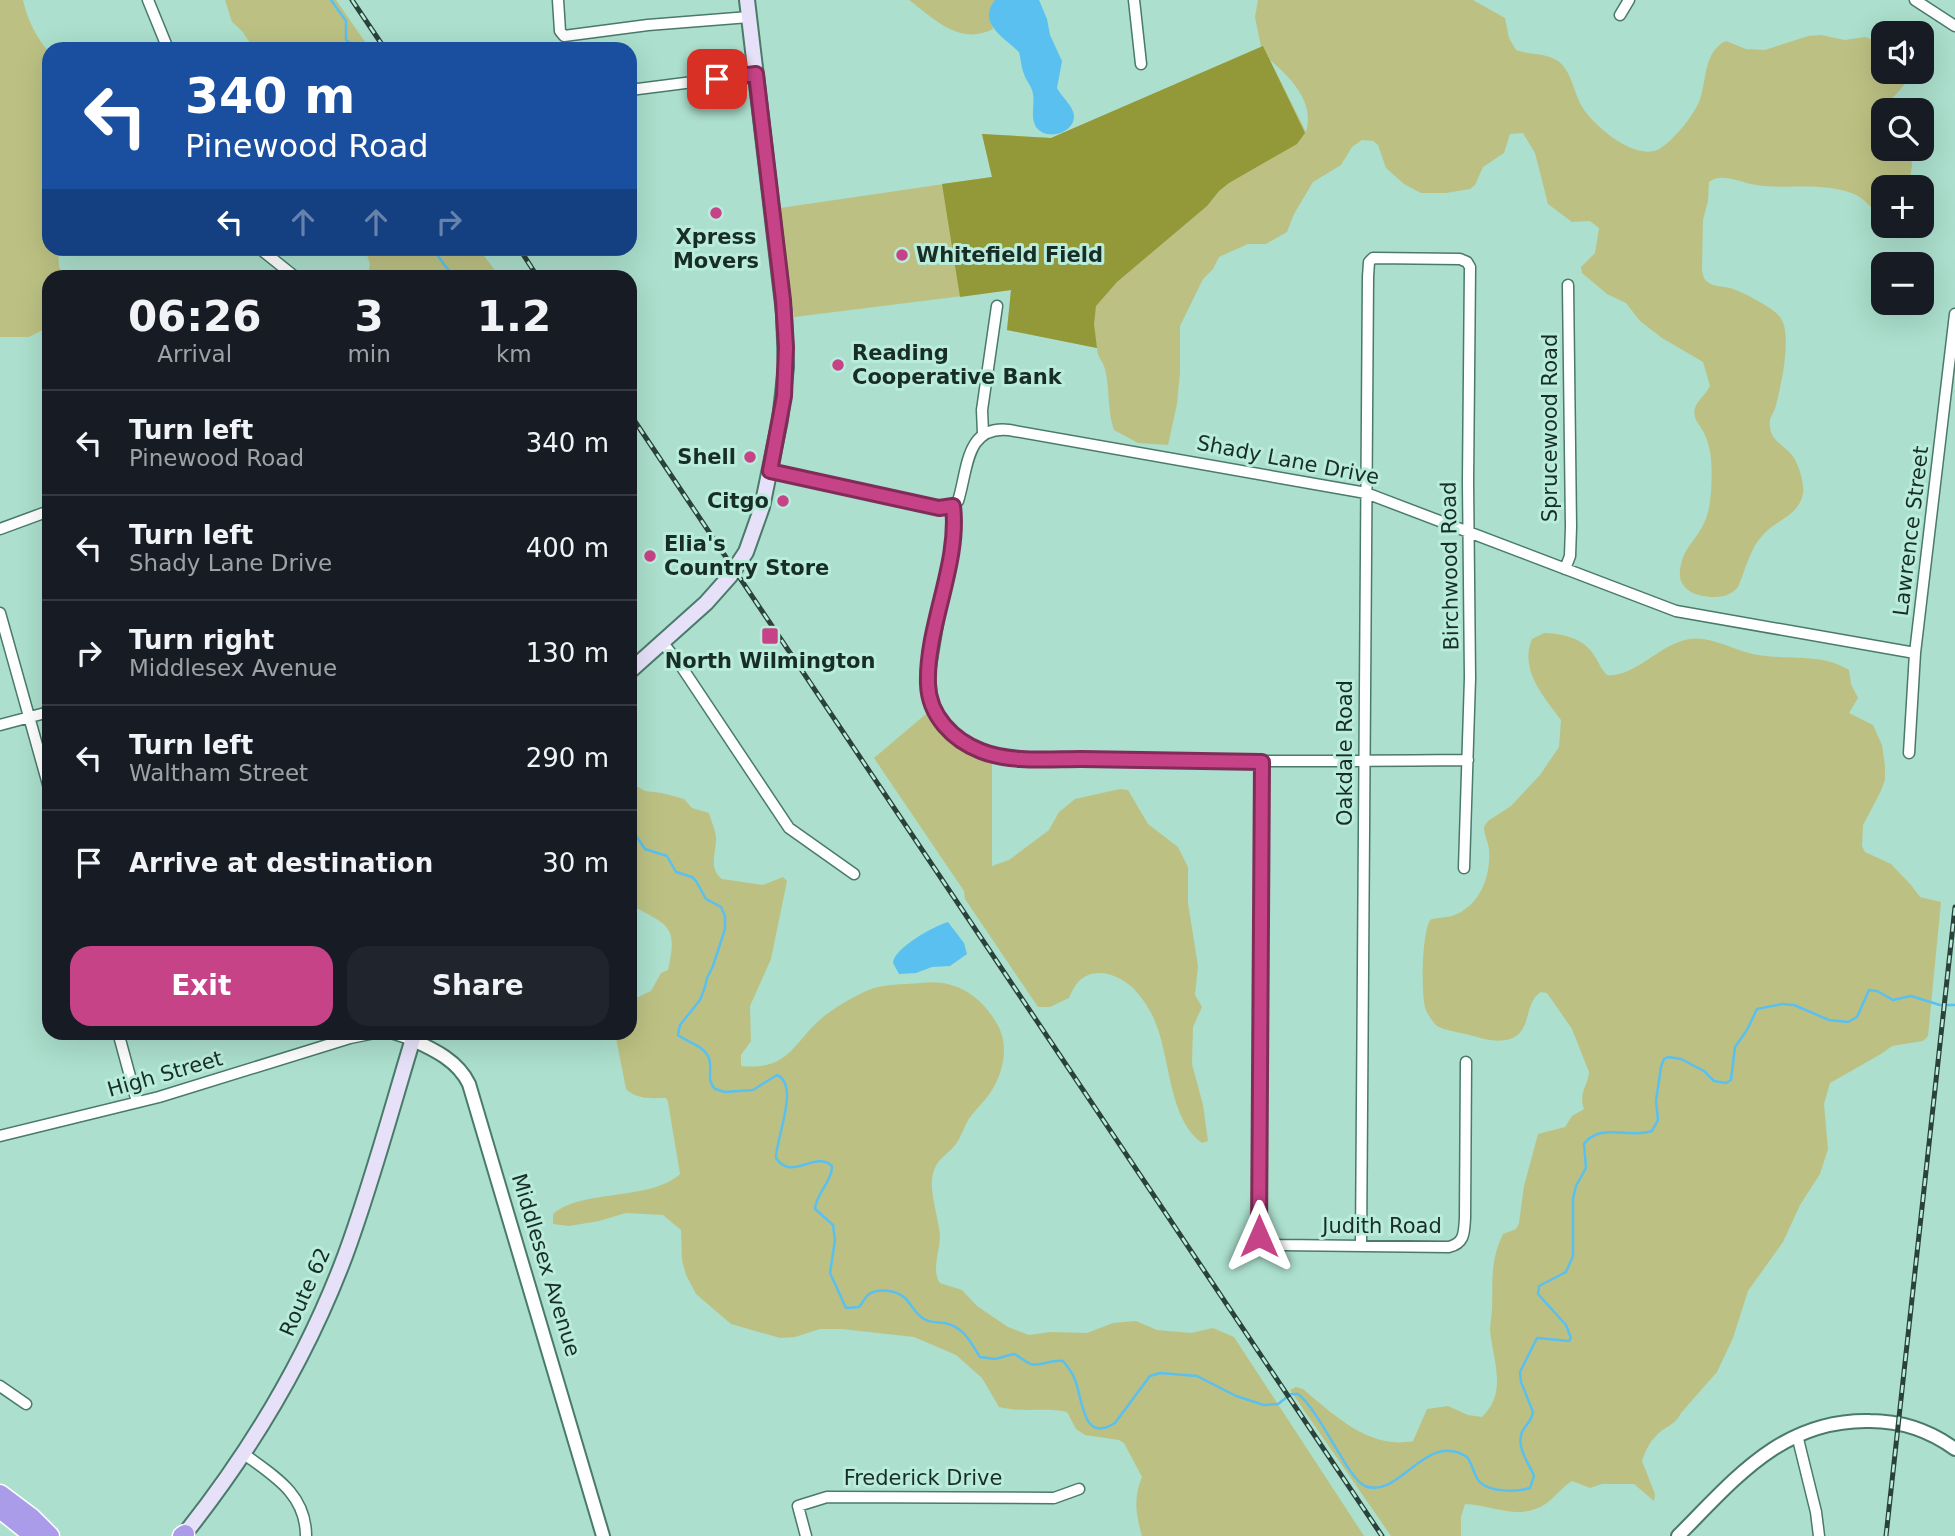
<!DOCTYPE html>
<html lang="en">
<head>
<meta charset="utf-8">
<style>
  :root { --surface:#171b24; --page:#20242c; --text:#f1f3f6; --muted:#9ea1a6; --line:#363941; --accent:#c74388 }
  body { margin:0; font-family:"DejaVu Sans",sans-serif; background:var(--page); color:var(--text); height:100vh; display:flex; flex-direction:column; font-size:26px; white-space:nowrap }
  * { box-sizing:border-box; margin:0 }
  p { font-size:23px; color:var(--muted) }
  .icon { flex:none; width:38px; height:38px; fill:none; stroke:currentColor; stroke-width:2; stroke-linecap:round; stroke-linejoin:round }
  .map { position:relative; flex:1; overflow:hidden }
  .sheet { position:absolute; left:42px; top:270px; width:595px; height:770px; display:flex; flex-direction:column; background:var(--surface); border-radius:21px; box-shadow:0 7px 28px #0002 }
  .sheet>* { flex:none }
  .hud { position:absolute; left:42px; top:42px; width:595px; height:214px; border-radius:21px; box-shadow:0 7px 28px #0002; background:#1a4fa0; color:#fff; overflow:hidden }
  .tools { position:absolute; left:1871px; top:21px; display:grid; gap:14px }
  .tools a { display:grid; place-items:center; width:63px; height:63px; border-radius:14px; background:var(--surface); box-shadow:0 7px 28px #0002; font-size:35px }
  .pin { position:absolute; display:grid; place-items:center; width:60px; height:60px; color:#fff; margin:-30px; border-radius:14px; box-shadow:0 4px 10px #0006 }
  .me { position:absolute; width:77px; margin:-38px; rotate:0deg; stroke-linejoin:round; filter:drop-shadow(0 0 5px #0008) }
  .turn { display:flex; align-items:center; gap:24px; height:147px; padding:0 28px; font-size:32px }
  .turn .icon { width:91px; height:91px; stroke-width:2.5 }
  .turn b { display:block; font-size:49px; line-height:60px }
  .lanes { display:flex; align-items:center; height:66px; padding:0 28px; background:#0003; justify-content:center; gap:35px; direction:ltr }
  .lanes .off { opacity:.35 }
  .eta { display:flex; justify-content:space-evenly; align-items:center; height:119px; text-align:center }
  .eta b { font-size:42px; font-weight:600; line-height:49px }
  .button { display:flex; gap:14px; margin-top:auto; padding:14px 28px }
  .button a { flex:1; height:80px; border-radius:21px; background:var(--accent); color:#fff; font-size:28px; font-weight:600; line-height:80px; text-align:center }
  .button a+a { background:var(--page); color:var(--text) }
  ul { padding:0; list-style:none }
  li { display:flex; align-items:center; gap:21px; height:105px; padding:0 28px; border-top:2px solid var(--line) }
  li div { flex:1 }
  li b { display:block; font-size:26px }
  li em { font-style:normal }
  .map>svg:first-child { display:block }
  .green { fill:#bcc183; fill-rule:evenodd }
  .forest { fill:#939839 }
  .water { fill:#59c0f0 }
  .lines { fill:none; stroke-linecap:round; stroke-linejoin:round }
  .stream { stroke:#59c0f0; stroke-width:2.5 }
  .minor-casing { stroke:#497a6a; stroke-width:13 }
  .tertiary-casing { stroke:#497a6a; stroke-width:16 }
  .secondary-casing { stroke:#497a6a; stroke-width:18 }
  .motorway-casing { stroke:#fff; stroke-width:21 }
  .minor { stroke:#fff; stroke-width:10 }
  .tertiary { stroke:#fff; stroke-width:12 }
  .secondary { stroke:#e6e1f8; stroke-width:14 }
  .motorway { stroke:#ab9ce9; stroke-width:18 }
  .rail-casing { stroke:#2b423b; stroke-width:5 }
  .rail { stroke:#b9ecda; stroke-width:2.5; stroke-dasharray:8; stroke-linecap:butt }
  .route-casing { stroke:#812c58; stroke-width:18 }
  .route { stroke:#c74388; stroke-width:12 }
  .poi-dot { fill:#c74388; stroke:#b9ecda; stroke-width:2.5 }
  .labels { text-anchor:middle; stroke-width:6; stroke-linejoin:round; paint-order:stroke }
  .poi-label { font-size:21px; font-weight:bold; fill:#192d27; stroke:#b9ecda; text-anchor:start }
  .street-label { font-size:21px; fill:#192d27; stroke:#b9ecda }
</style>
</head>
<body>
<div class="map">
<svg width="1955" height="1536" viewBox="0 0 1955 1536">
  <rect width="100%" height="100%" fill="#acdfcd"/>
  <!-- green -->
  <path class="green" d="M0,0H23C27,19 36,37 49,52V191C43,205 49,232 49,248L58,249L59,267L64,276H49V327L29,337H0Z
    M225,0H336L370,49H254L242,31L232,22Z
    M909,0H995L989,11L993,29C960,46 934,19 909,0Z
    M1258,0H1473L1505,18L1509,38L1516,50C1529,55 1547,53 1558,61C1571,71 1573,89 1580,103C1590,124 1634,160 1657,150C1671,144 1693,116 1699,102C1707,82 1703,51 1726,41L1746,49L1765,50L1808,36L1821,35L1845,40L1865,37L1883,43V72H1911C1908,84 1893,96 1885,107V110H1883V149H1911L1912,166L1910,179L1914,187H1883V218C1873,211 1865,198 1854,194C1819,181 1791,190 1756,185C1741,183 1722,172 1709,182L1708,201L1703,220L1702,270C1703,276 1704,280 1709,283C1715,287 1723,286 1730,288C1741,291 1774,308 1780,317C1793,333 1781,386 1776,405C1775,411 1771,415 1770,420C1768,439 1780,442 1791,454C1798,461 1805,484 1803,494C1798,517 1775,520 1763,535C1750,548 1745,571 1738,587C1731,595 1723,597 1714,597C1687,596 1672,584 1684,555C1689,544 1699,535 1704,523C1709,513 1710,503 1711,492C1712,472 1713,451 1704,433C1700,424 1692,419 1695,408C1697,401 1706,394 1710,386L1703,362L1662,338L1640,321L1626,303L1607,294L1582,273L1581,267L1595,253L1599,228L1590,221L1572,222L1548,204L1535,153L1523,133L1510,134L1504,153L1483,167L1475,185L1470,189L1446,193H1421L1404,184L1386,168L1378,145L1373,141L1362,140L1352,147L1341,165L1313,182L1294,214L1287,232L1266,244H1248L1219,257L1213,269L1203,279L1180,326V373L1177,404L1168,445L1138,443L1114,430C1107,410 1110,389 1105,369C1103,361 1097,357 1097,348L1007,330L1011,290L794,317L780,208L992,177L982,134L1051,138L1261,47L1255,17ZM1270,60C1291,78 1315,102 1306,132Z
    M365,249H479L499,276H368L370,264Z
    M1544,633C1560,633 1581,638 1591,651C1597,658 1600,668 1607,675C1635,678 1660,643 1690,639C1711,636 1733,650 1753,654C1784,661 1821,652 1849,670L1851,684L1858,698L1849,713L1873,725L1882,745L1885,766V780L1880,793L1863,825L1862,846L1865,852L1891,864L1911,885L1920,897L1941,902L1928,1036L1923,1041L1892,1046L1881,1054L1830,1083L1824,1104L1828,1149L1820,1174L1800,1205L1783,1242L1748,1291L1733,1338L1717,1372L1681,1413C1676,1425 1663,1427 1656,1436C1649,1443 1645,1452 1642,1461L1655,1494L1654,1501L1634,1484H1602L1590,1488L1572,1481C1562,1487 1556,1496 1547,1503C1520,1522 1493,1505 1465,1504L1461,1517V1536H1391L1290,1390L1296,1387L1303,1389C1334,1415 1370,1450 1413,1441L1427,1409L1448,1406L1468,1415L1482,1417C1508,1392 1493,1361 1490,1330C1490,1322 1492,1315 1492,1308C1493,1279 1490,1261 1503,1234L1516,1229L1519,1223L1524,1186L1538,1134L1565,1127L1572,1116L1584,1109C1578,1093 1588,1086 1589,1072L1572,1029L1547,993L1541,992C1523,1003 1533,1031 1510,1039C1498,1043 1484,1039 1473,1036C1464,1033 1441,1030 1436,1025C1432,1021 1426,1012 1425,1007C1421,991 1422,934 1430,920C1437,917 1445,918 1452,916C1480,906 1491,877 1489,849C1488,841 1484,835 1484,827L1488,821L1511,806L1540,775L1559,747L1561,720C1544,697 1519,670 1532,639Z
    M926,714C941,739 965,754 992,763V866L1009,860L1049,830L1059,812L1075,799L1120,789L1128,790L1148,824L1178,847L1188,867V903L1198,966L1195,995L1202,1007L1193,1027L1192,1064L1203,1105L1208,1141L1202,1143C1169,1120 1170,1058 1156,1024C1151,1010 1143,999 1133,988C1124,980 1112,973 1100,973C1082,973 1075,984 1069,998L1050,1007H1038L965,899L964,891L874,758Z
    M630,782L645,791L662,793L684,799L692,808L709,813C711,821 717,833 716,841C715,855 709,869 722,879L763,885L783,877L787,881L771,959L750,1006L751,1041L741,1055V1066C790,1071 793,1042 823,1017C834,1008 851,998 864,992C883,983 901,985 921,983C954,979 979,994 996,1022C1011,1046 1003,1075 988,1096C983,1103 976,1109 971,1116C964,1125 962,1136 956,1144C949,1153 939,1158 935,1168C926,1186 939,1217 940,1236C940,1251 931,1270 940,1283L962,1290L977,1306L1008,1327L1029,1335L1050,1332L1087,1333L1113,1323L1136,1321L1157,1330L1191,1333L1213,1328L1234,1337L1364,1536H1142C1136,1515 1133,1498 1142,1477L1124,1443L1119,1440L1085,1435L1076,1429L1067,1412C1045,1407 1022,1413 999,1407L982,1378L956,1355L914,1337L842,1329H820L795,1337L780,1338L731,1324L696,1294L686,1275L682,1260L681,1230L663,1215L626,1213L599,1221L569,1226L553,1224V1214C581,1189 651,1201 680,1174L668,1102L666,1098C652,1098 637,1100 626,1089L615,1033L630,1032V1001L651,991L661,973L668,970C679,922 666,926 630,904Z"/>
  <!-- forest -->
  <path class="forest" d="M1263,46L1305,133L1297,144L1229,183L1219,191L1207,206L1117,282L1096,306L1094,324L1097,348L1007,330L1011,290L960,297L942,184L992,177L982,134L1051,138Z"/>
  <!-- water -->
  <path class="water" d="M1039,0L1047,19L1050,35L1062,61L1057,88C1062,98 1073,105 1074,116C1074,134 1046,141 1036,127C1030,117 1035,105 1033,94C1032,86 1026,81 1024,74C1021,67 1021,59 1019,52C1006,39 976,23 995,0Z
    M948,922L964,943L967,954L950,966L932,967L916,973L899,974L893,963C894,948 934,926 948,922Z"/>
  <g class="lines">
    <!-- stream -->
    <path class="stream" d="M331,0L346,21V40L359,49
      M431,248C441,257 444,269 456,276
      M630,827L645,849L667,856L676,872L692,877L696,881L706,899L721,907L725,916V929L713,966L707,978L705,987L700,1000L680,1025L678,1035C687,1042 702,1045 708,1056C714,1067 705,1079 715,1089L725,1092L753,1090L777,1075C800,1085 776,1138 776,1158C792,1182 815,1150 832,1166C832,1182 816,1193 815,1209L833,1225L835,1240L830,1273L846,1308L859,1307C862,1304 865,1297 869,1294C879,1288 896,1290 905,1298C912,1305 915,1314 924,1319C931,1323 937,1322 945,1323C965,1328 970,1342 980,1357L995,1359L1014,1354C1021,1357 1025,1362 1031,1364C1042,1367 1050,1359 1063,1361C1068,1367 1073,1373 1075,1380C1083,1399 1082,1444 1115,1423L1150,1376L1160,1373L1197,1376L1236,1396L1264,1405L1278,1404L1291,1394H1298C1321,1412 1347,1478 1365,1486C1400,1500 1425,1430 1467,1457C1472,1464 1473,1471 1477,1478C1484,1493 1517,1492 1530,1488L1534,1476C1529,1463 1516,1448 1522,1432C1526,1424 1532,1421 1533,1412L1521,1382L1520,1372L1537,1338L1569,1341L1571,1338L1566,1325L1538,1294L1539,1286L1566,1272L1573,1256V1199L1576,1186L1586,1168L1584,1144C1600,1122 1629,1139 1652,1131L1658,1120L1656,1101L1661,1067L1664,1059L1668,1057L1681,1059L1704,1071L1714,1081L1726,1083L1731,1080L1735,1047L1747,1030L1757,1009L1782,1004L1794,1005L1829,1020L1848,1022L1857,1017L1869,990L1877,991L1893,1000L1911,996L1940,1005H1955"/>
    <defs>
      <path id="minor" d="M148,0L168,49
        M558,0L560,31L564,36L648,25L749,17
        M1134,0L1141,64
        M1915,0L1955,26
        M1620,15L1629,0
        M630,90L756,74
        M259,248L294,276
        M983,433L982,410L997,306
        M770,471L947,508L958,501C968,470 965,425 1009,430L1366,493L1676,611L1915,653
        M953,506L951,544L928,683C931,715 950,738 980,750C1013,764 1075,759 1112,760C1231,762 1349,761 1468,760
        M0,529L49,511
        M1565,569L1570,556L1571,527L1568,285
        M0,613L49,788
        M663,643L681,666L789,828L854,874
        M0,725L49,712
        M1909,753L1915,653L1955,314
        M1262,762L1259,1217L1261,1241L1268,1244L1280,1245L1449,1247C1465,1243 1464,1232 1465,1218L1466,1062
        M118,1032L137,1102
        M388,1032L413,1040
        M0,1136L159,1097L350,1038L380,1032
        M1361,1245L1368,277L1369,262L1373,258L1460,259L1467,262L1470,267L1468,481L1470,678L1464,868
        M0,1386L26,1404
        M1797,1435L1816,1512L1819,1536
        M244,1454C274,1476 306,1494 306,1536
        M806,1536L798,1506L827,1497L1054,1498L1079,1489"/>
      <path id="tertiary" d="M413,1040C435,1050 458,1061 469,1084L603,1536
        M1678,1536C1735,1479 1782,1419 1870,1421C1902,1421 1929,1430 1955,1449"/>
      <path id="secondary" d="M630,671L706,603L730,576L746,552L762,507L780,420L786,367L784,313L747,0
        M183,1536C251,1451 307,1357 345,1256C372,1183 392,1107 415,1032"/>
      <path id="motorway" d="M0,1494L32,1518L50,1536
        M0,1509L34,1536
        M182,1536L185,1534"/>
    </defs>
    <!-- minor casing -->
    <use href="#minor" class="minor-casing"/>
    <!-- tertiary casing -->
    <use href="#tertiary" class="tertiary-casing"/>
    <!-- secondary casing -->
    <use href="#secondary" class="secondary-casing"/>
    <!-- motorway casing -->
    <use href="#motorway" class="motorway-casing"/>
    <!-- minor -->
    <use href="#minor" class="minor"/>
    <!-- tertiary -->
    <use href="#tertiary" class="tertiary"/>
    <!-- secondary -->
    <use href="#secondary" class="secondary"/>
    <!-- motorway -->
    <use href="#motorway" class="motorway"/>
    <defs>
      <path id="rail" d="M352,0L385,49
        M519,248L537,276
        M630,414L1382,1536
        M1886,1536L1955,907"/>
    </defs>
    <!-- rail casing -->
    <use href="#rail" class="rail-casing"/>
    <!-- rail -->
    <use href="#rail" class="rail"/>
  </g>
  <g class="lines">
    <defs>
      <path id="route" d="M717,79L756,74L783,300L786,347L784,396L770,471L939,508L953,506C960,564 926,626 928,684C929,716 953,740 981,751C1011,763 1050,759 1081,759C1141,760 1202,761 1262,762L1259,1236"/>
    </defs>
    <!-- route casing -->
    <use href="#route" class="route-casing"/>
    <!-- route -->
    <use href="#route" class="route"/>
  </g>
  <!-- markers -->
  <g class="poi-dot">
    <circle cx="716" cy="213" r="7"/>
    <circle cx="902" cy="255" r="7"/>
    <circle cx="838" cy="365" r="7"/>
    <circle cx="750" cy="457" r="7"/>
    <circle cx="783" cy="501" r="7"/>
    <circle cx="650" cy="556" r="7"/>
    <rect x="761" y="627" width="18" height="18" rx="3.5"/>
  </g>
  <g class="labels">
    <!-- poi labels -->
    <g class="poi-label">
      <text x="716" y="244" text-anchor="middle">Xpress<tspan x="716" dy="24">Movers</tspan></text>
      <text x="916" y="262">Whitefield Field</text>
      <text x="852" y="360">Reading<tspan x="852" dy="24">Cooperative Bank</tspan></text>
      <text x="736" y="464" text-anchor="end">Shell</text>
      <text x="769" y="508" text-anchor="end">Citgo</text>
      <text x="664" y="551">Elia's<tspan x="664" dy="24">Country Store</tspan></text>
      <text x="770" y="668" text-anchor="middle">North Wilmington</text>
    </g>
    <!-- street labels -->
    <g class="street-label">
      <text transform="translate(1550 428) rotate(-90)" y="7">Sprucewood Road</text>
      <text transform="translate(1288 460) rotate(11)" y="7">Shady Lane Drive</text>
      <text transform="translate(1911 531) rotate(-83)" y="7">Lawrence Street</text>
      <text transform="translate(1450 566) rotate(-91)" y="7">Birchwood Road</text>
      <text transform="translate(1345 753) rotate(-90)" y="7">Oakdale Road</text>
      <text transform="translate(165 1074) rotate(-16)" y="7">High Street</text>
      <text x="1382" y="1233">Judith Road</text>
      <text transform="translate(546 1265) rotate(73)" y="7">Middlesex Avenue</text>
      <text transform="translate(305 1292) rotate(-66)" y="7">Route 62</text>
      <text x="923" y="1485">Frederick Drive</text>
    </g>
  </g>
</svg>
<div class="tools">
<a><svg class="icon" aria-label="sound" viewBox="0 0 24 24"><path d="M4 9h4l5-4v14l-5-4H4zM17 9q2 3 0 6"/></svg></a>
<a><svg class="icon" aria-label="search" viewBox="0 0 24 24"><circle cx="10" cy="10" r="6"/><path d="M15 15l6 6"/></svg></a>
<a>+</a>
<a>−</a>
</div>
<div class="pin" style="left:717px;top:79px;background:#d93025"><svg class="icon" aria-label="arrive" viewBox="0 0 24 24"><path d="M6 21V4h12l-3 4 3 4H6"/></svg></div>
<svg class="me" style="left:1259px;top:1236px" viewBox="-20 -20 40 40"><path d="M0-17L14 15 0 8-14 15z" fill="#c74388" stroke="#fff" stroke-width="4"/></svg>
<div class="hud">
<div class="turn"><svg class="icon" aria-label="left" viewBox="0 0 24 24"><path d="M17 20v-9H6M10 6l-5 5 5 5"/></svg><div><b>340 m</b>Pinewood Road</div></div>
<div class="lanes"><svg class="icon" aria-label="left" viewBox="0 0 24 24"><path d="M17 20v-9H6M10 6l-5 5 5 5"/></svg><svg class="icon off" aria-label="ahead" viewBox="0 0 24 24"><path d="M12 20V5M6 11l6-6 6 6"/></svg><svg class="icon off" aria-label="ahead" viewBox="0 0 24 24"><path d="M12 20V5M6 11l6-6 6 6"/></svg><svg class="icon off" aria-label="right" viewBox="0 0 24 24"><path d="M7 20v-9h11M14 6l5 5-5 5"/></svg></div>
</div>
<section class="sheet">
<div class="eta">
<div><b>06:26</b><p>Arrival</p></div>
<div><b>3</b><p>min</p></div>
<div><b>1.2</b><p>km</p></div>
</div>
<ul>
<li><svg class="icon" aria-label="left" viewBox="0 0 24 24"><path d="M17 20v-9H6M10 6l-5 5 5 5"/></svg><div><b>Turn left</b><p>Pinewood Road</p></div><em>340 m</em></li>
<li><svg class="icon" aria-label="left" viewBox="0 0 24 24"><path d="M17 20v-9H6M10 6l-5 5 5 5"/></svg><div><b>Turn left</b><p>Shady Lane Drive</p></div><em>400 m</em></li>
<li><svg class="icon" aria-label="right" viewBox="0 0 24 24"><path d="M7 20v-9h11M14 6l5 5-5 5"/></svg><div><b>Turn right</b><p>Middlesex Avenue</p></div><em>130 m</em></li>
<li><svg class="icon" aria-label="left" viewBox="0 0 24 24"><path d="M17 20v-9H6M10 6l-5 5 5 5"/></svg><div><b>Turn left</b><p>Waltham Street</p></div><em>290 m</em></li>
<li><svg class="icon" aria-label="arrive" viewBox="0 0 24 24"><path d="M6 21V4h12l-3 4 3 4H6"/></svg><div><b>Arrive at destination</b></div><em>30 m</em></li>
</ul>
<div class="button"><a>Exit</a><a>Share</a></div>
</section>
</div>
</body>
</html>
